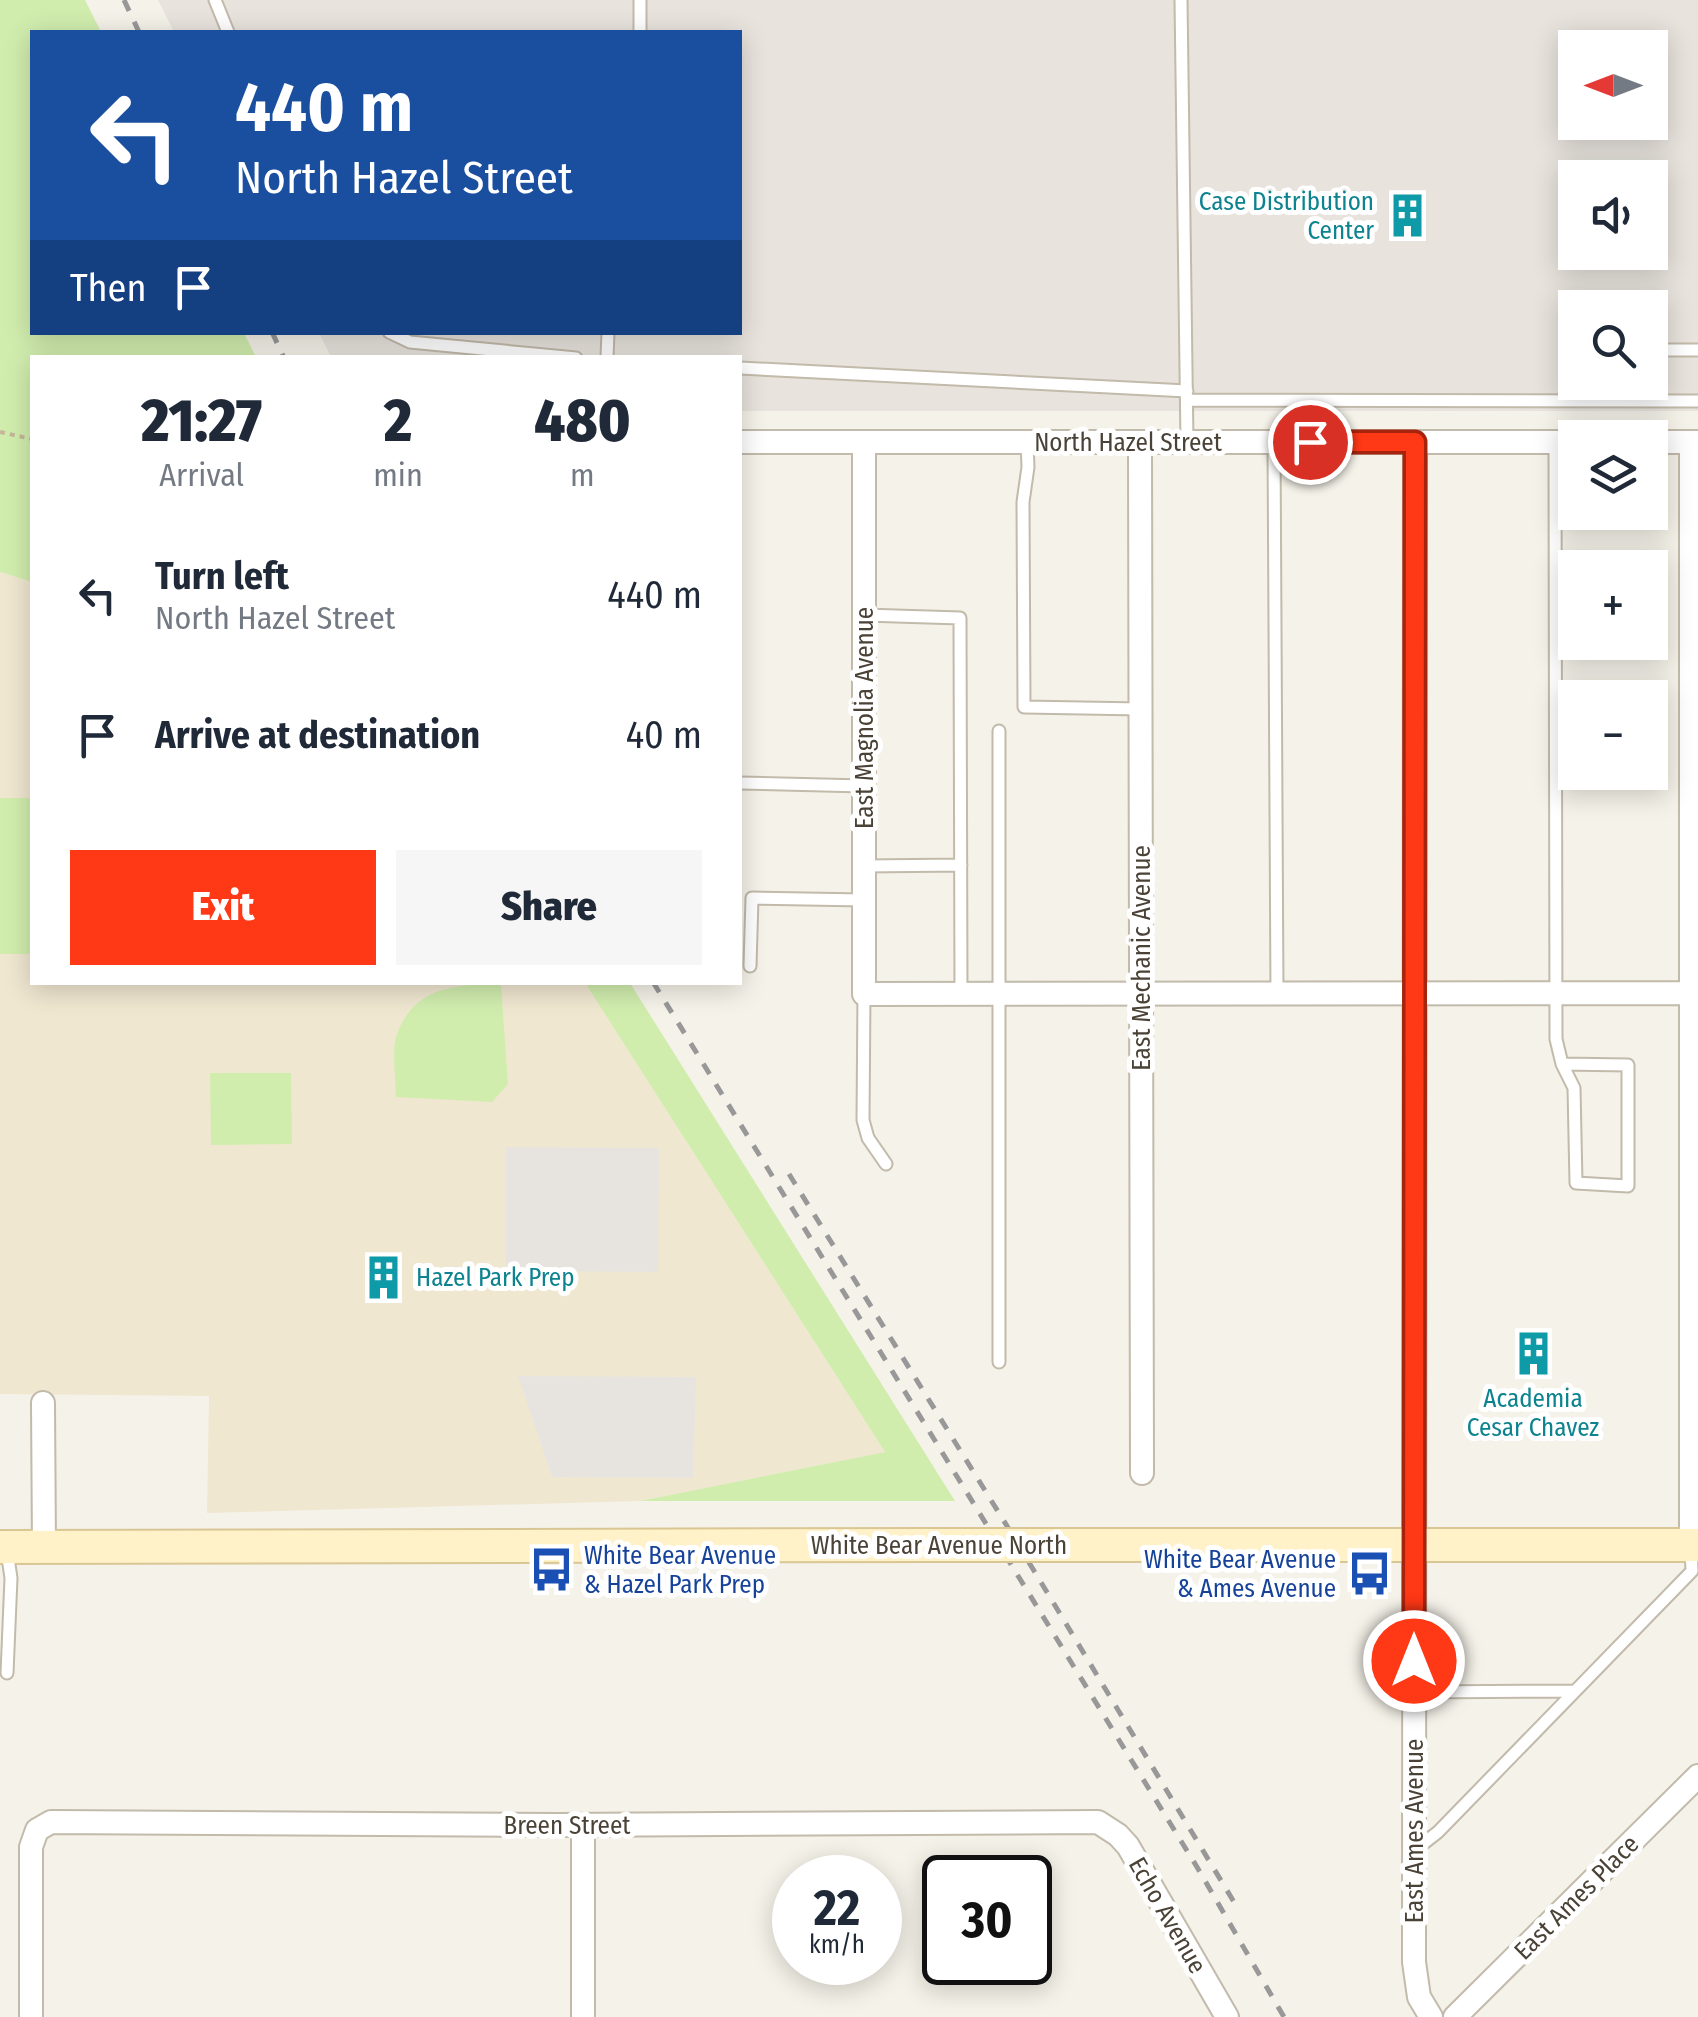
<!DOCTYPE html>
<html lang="en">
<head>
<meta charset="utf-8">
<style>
  :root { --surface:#fff; --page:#f6f6f7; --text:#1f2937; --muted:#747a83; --accent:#ff3816 }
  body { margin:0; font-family:"Fira Sans Condensed",sans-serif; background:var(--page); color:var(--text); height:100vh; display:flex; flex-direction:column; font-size:38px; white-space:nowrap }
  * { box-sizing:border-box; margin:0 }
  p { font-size:32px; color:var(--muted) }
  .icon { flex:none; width:55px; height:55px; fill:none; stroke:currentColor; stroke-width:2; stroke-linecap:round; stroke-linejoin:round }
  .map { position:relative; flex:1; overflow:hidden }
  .drawer { position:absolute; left:30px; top:355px; width:712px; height:630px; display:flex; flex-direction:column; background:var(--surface); border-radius:0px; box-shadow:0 5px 25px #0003 }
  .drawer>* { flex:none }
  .guide { position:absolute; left:30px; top:30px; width:712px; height:305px; border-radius:0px; box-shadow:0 5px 25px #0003; background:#1a4fa0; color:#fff; overflow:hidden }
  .needle { width:65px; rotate:270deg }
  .controls { position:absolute; left:1558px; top:30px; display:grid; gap:20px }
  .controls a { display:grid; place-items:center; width:110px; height:110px; border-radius:0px; background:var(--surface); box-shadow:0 5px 25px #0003; font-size:50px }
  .speed { position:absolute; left:772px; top:1855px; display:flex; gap:20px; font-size:50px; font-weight:700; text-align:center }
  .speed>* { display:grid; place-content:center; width:130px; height:130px; border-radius:50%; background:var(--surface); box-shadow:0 5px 25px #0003; line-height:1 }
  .speed small { font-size:25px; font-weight:400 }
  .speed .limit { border:5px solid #111; border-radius:15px; background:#fff; color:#111 }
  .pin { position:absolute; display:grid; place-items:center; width:85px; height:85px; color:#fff; margin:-42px; border:5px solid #fff; border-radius:50%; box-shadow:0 2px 10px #0007 }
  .me { position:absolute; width:110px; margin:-55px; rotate:0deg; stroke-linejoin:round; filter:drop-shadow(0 0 8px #0008) }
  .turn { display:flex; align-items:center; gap:35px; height:210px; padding:0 40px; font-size:45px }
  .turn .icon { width:130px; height:130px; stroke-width:2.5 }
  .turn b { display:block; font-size:70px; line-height:85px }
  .then { display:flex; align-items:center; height:95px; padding:0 40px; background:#0003; gap:20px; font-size:38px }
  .eta { display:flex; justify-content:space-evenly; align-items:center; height:170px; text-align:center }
  .eta b { font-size:60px; font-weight:800; line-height:70px }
  .button { display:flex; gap:20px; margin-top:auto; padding:20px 40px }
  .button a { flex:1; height:115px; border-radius:0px; background:var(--accent); color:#fff; font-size:40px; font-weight:800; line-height:115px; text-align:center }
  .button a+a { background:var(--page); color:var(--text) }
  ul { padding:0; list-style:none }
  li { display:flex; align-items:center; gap:30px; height:140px; padding:0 40px }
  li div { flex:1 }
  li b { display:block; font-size:38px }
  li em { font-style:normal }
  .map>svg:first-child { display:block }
  .industrial { fill:#e8e3dd; fill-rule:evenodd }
  .education { fill:#f0e7d1 }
  .green { fill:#d1edae }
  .parking { fill:#e7e4e0 }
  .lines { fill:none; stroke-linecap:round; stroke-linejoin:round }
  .lane-casing { stroke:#c2baaa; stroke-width:15 }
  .street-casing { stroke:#c2baaa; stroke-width:26 }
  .secondary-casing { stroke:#d9c695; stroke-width:36 }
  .path { stroke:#c5b69a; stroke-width:4; stroke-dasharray:5 5; stroke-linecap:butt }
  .lane { stroke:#fff; stroke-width:11 }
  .street { stroke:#fff; stroke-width:22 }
  .secondary { stroke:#fff2c9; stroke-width:32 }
  .rail { stroke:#989898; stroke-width:5; stroke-dasharray:12 12; stroke-linecap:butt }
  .secondary-bridge-casing { stroke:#d9c695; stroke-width:36; stroke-linecap:butt }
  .secondary-bridge { stroke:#fff2c9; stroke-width:32 }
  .route-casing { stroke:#a6240e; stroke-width:25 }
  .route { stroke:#ff3816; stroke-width:18 }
  .labels { text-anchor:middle; stroke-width:10; stroke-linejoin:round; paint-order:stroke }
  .culture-label { font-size:25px; fill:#0d838f; stroke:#fff; text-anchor:end }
  .street-label { font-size:25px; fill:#4a4236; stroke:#fff }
  .transit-label { font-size:25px; fill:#164399; stroke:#fff; text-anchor:start }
</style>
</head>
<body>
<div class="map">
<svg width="1698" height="2017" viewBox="0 0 1698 2017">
  <rect width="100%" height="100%" fill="#f5f2e9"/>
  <!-- industrial -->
  <path class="industrial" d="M158,0H1698V411H740V358L331,357L319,333L740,332V32H174ZM1575,48H1650V122H1575ZM1575,178H1650V252H1575ZM1575,308H1650V382H1575Z"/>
  <!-- education -->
  <path class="education" d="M0,572L32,582V982L585,983L885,1452L640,1501L207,1513L209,1396L0,1394Z"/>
  <!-- green -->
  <path class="green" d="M0,0H85L101,32H32V332L244,333L256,357L32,358V582L0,572Z
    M0,798H32V954H0Z
    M585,983H630L955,1501H640L885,1452Z
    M501,984L508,1084L492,1102L396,1097C396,1079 391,1051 397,1034C415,985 457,985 501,984Z
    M210,1073H291L292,1144L211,1145Z"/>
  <!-- parking -->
  <path class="parking" d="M506,1147L659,1148L658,1272L506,1271Z
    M518,1376L696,1377L693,1478L552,1477Z"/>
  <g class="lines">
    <defs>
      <path id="lane" d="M215,0L228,32
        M640,0V32
        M1181,0L1187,442
        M389,332L410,342L576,358
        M1650,350H1698
        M607,358L608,332
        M740,368L1187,391
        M1584,382V401
        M1187,400L1698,401
        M1027,442L1028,467L1023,502L1024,707L1141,709
        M1274,442L1277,994
        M1555,442L1556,1039L1562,1064L1574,1088L1576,1183L1628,1186V1065L1562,1064
        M864,615L960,618L961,994
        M999,731V1362
        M740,783L864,786
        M864,866L961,865
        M750,966L752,898L864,900
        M864,994L863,1120L868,1138L886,1164
        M7,1551L11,1578L7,1673
        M1414,1692L1573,1691
        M1415,1850L1438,1832L1692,1571L1691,1548"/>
      <path id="street" d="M740,442H1575
        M864,442V994L1698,993
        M1140,442L1142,1473
        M1415,442L1414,1962L1419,1997L1431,2017
        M1650,442H1698
        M43,1403L44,1547
        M1691,1545V442
        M31,2017V1847L37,1830L51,1822L559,1825L1098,1822L1118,1835L1128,1846L1227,2017
        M583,2017V1825
        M1455,2017L1698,1776"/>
      <path id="secondary" d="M1093,1545H1698
        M0,1547L937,1545"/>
    </defs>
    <!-- lane casing -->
    <use href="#lane" class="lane-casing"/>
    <!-- street casing -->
    <use href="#street" class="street-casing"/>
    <!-- secondary casing -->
    <use href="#secondary" class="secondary-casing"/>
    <!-- path -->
    <path class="path" d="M0,432L32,439"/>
    <!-- lane -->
    <use href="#lane" class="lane"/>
    <!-- street -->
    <use href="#street" class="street"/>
    <!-- secondary -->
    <use href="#secondary" class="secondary"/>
    <!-- rail -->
    <path class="rail" d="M124,0L139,32
      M272,332L284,358
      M653,982L1197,1867L1284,2017
      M789,1174L1007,1526L1237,1907"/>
    <defs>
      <path id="secondary-bridge" d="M937,1545H1093"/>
    </defs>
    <!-- secondary-bridge casing -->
    <use href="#secondary-bridge" class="secondary-bridge-casing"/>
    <!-- secondary-bridge -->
    <use href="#secondary-bridge" class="secondary-bridge"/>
  </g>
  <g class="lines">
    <defs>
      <path id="route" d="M1310,442H1415L1414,1661"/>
    </defs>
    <!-- route casing -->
    <use href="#route" class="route-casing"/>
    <!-- route -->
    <use href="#route" class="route"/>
  </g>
  <!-- icons -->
  <defs>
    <symbol id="building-bare" viewBox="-9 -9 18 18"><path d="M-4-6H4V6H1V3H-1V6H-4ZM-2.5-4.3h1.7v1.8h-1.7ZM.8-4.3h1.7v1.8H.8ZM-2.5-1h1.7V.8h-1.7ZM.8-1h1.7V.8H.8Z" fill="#0f9aa8" stroke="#fff" stroke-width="2.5" paint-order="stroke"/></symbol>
    <symbol id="bus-bare" viewBox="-9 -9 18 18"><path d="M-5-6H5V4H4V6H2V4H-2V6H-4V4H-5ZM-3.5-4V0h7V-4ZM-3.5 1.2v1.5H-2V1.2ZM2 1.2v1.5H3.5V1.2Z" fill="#1a4fb4" stroke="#fff" stroke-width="2.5" paint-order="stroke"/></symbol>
  </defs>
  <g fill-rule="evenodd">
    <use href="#building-bare" x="1376" y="184" width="63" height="63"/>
    <use href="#building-bare" x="352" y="1246" width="63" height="63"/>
    <use href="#building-bare" x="1502" y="1322" width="63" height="63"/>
    <use href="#bus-bare" x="520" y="1538" width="63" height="63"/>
    <use href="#bus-bare" x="1338" y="1542" width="63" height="63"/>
  </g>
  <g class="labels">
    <!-- culture labels -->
    <g class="culture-label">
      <text x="1374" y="210">Case Distribution<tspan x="1374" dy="29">Center</tspan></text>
      <text x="416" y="1286" text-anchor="start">Hazel Park Prep</text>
      <text x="1533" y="1407" text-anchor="middle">Academia<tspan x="1533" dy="29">Cesar Chavez</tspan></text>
    </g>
    <!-- street labels -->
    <g class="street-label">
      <text x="1128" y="451">North Hazel Street</text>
      <text transform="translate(864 718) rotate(-90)" y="9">East Magnolia Avenue</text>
      <text transform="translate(1141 958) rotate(-90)" y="9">East Mechanic Avenue</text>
      <text x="939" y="1554">White Bear Avenue North</text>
      <text x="567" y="1834">Breen Street</text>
      <text transform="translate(1414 1831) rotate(-90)" y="9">East Ames Avenue</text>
      <text transform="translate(1576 1897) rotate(-45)" y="9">East Ames Place</text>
      <text transform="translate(1168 1915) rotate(60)" y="9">Echo Avenue</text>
    </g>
    <!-- transit labels -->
    <g class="transit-label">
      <text x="584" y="1564">White Bear Avenue<tspan x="584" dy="29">&amp; Hazel Park Prep</tspan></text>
      <text x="1336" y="1568" text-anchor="end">White Bear Avenue<tspan x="1336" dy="29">&amp; Ames Avenue</tspan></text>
    </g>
  </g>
</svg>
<div class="controls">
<a><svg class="needle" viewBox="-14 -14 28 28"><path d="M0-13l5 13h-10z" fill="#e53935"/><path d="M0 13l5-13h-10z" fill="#747a83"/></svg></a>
<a><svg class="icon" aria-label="sound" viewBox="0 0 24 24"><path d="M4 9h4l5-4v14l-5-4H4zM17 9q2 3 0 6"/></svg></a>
<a><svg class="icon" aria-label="search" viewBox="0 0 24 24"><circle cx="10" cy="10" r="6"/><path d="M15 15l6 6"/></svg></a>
<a><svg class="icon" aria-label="layers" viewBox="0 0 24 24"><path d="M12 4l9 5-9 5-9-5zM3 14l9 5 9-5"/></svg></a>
<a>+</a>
<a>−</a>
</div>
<div class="speed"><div>22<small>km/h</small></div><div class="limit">30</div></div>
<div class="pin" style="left:1310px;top:442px;background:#d93025"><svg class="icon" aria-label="arrive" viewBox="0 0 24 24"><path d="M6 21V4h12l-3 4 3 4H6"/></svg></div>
<svg class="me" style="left:1414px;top:1661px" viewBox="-20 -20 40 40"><circle r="17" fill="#ff3816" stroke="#fff" stroke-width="3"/><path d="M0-11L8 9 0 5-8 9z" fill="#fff"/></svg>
<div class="guide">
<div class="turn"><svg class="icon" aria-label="left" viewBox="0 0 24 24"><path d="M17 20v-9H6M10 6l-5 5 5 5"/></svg><div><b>440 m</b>North Hazel Street</div></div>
<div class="then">Then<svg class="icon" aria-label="arrive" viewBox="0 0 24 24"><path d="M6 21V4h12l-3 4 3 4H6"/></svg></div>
</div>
<section class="drawer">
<div class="eta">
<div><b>21:27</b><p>Arrival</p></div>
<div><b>2</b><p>min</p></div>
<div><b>480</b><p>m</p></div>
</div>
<ul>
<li><svg class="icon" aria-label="left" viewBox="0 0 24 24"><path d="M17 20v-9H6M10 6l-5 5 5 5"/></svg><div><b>Turn left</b><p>North Hazel Street</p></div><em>440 m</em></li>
<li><svg class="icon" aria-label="arrive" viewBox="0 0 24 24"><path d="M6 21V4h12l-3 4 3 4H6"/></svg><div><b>Arrive at destination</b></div><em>40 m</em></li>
</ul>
<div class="button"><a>Exit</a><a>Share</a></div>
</section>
</div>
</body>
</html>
